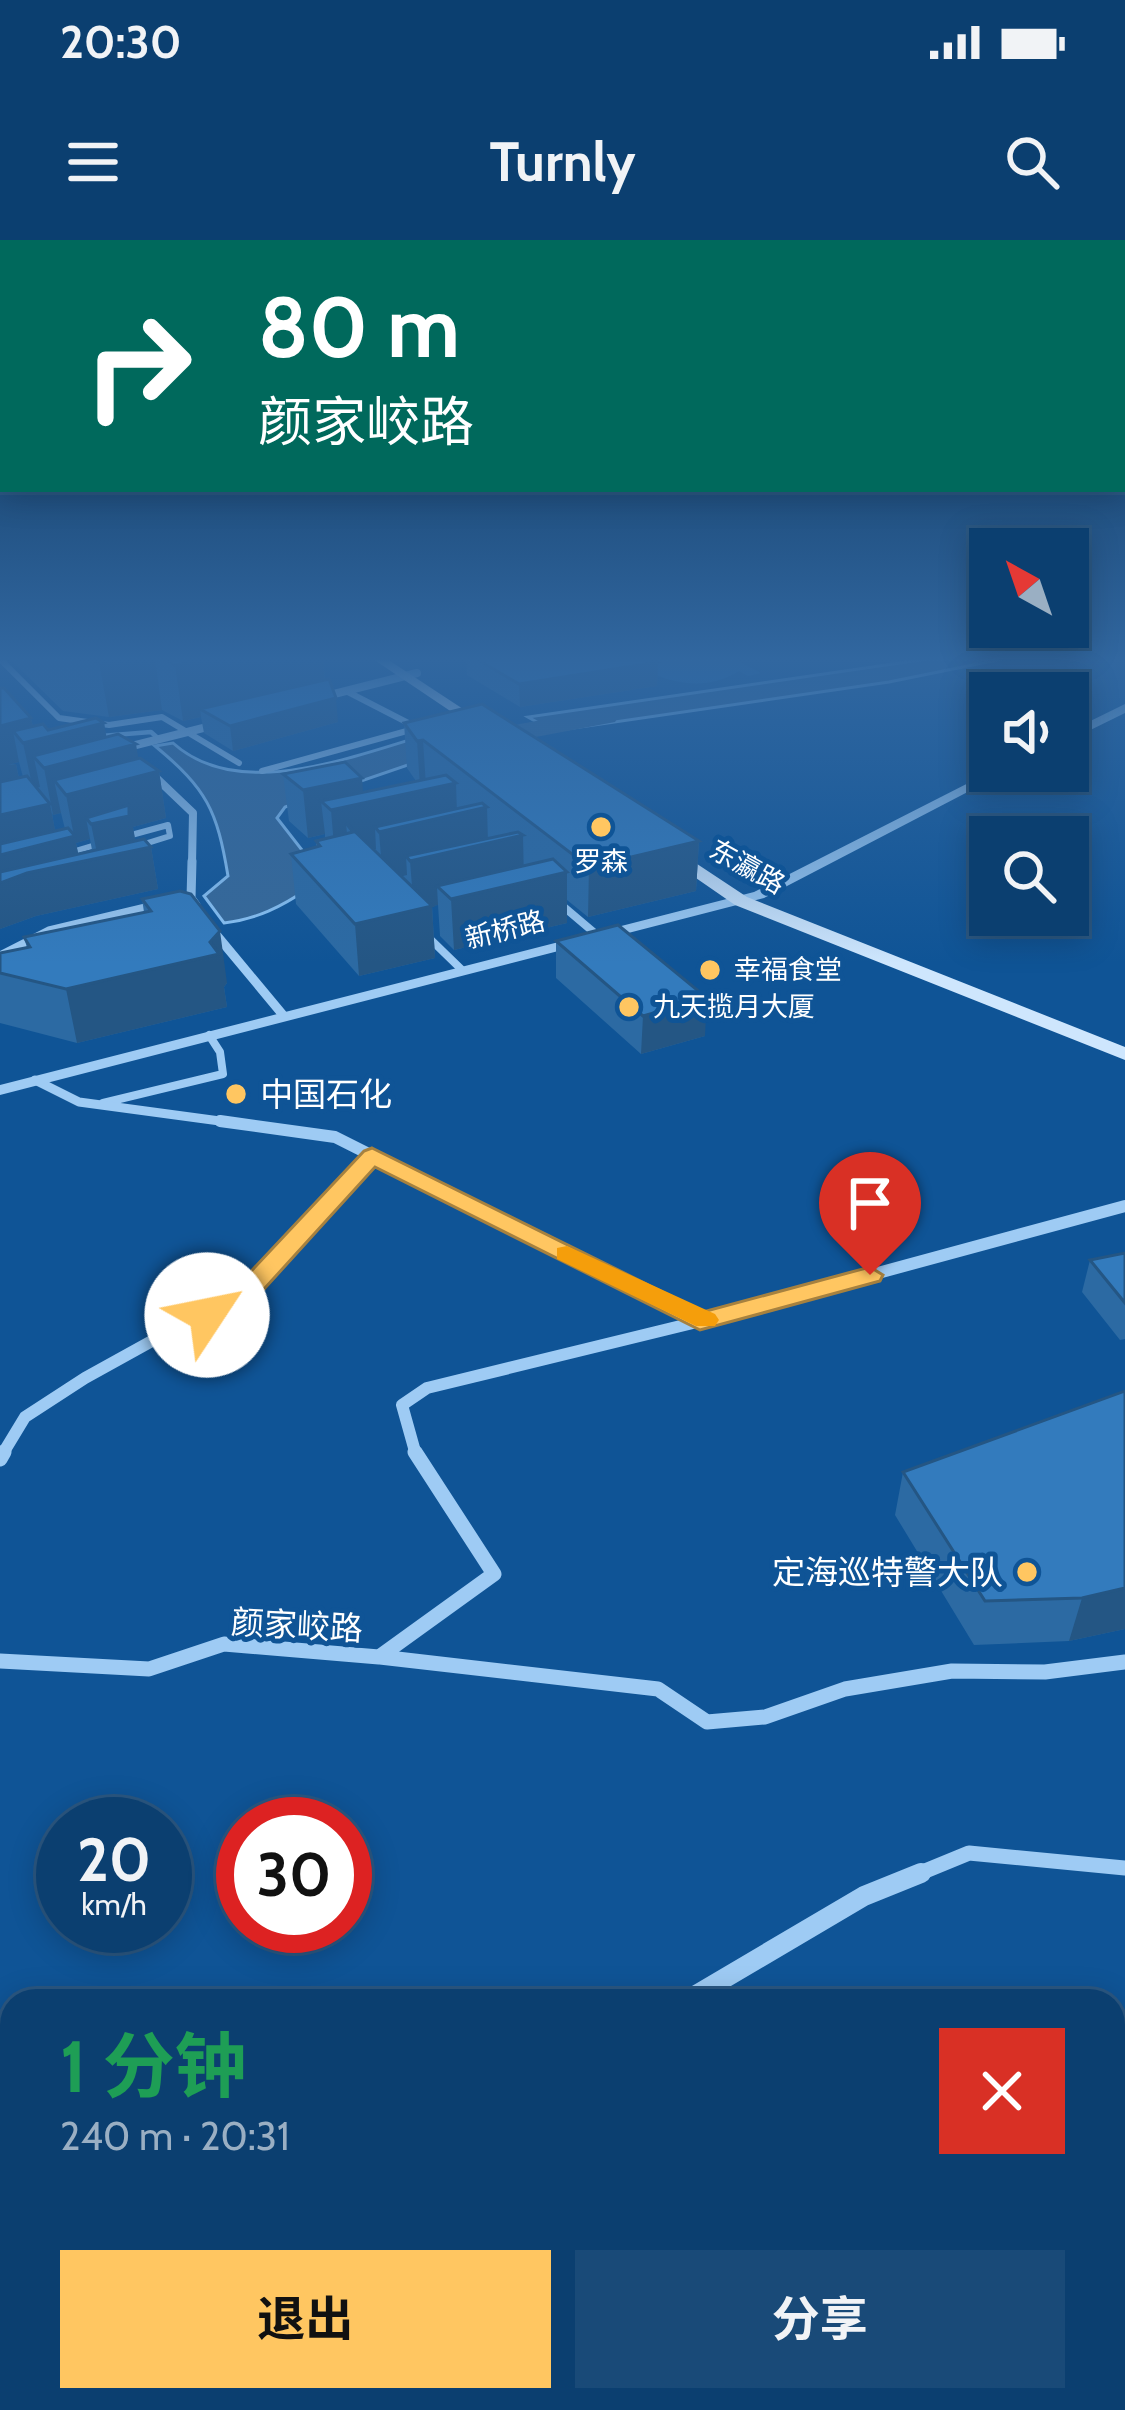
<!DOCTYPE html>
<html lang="zh">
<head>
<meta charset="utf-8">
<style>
  :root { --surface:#0b3f70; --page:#194a78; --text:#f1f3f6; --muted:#9aafc3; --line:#2b5883; --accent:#ffc661 }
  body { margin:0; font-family:Cabin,"Noto Sans SC",sans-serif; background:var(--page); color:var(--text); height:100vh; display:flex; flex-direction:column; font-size:45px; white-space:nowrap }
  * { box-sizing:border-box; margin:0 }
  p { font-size:39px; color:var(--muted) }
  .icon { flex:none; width:66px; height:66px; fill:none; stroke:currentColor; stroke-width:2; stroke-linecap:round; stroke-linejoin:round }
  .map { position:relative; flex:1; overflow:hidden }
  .drawer { position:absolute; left:0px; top:1749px; width:1125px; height:423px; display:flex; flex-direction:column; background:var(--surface); border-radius:36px 36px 0 0; box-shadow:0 6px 30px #0003,0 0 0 3px var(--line) }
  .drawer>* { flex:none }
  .guide { position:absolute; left:0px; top:0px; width:1125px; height:252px; box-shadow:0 6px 30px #0003,0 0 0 3px var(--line); background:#00695c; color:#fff; overflow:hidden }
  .needle { width:78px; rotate:320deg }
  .controls { position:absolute; left:969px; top:288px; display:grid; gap:24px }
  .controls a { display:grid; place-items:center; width:120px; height:120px; border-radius:0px; background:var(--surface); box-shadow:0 6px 30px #0003,0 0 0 3px var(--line); font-size:60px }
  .speed { position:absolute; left:36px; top:1557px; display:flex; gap:24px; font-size:60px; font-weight:700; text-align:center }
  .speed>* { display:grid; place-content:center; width:156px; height:156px; border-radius:50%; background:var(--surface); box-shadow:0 6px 30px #0003,0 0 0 3px var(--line); line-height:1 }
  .speed small { font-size:30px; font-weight:400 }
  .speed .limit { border:18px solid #d22; background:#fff; color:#111 }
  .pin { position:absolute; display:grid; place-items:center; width:102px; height:102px; color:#fff; margin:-123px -51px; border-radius:50% 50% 50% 0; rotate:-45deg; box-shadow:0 0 12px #0007 }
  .pin .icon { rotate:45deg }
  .me { position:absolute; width:132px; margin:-66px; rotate:56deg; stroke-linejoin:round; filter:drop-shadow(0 0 9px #0008) }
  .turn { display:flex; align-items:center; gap:42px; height:252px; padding:0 60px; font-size:54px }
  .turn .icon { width:156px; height:156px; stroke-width:2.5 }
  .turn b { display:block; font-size:84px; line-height:102px }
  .round { display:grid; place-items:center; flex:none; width:126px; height:126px; border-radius:0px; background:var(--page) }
  .head { display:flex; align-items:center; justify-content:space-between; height:204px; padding:0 60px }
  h1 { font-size:72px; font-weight:700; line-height:90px; color:#1e9e55 }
  .button { display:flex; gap:24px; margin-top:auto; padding:24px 60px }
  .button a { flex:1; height:138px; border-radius:0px; background:var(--accent); color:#111; font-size:48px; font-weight:700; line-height:138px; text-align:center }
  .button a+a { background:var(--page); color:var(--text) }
  .status { display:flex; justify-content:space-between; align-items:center; height:84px; padding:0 60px; background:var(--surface); direction:ltr }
  .status svg { height:33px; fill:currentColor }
  header { display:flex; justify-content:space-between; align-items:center; height:156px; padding:0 60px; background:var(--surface); font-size:54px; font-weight:700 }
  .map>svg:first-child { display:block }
  .green { fill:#1d6cb4 }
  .water { fill:#366898; stroke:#8fc7f8; stroke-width:3 }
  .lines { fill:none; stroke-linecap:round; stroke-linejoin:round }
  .stream { stroke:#8fc7f8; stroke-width:4.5 }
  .river { fill:#366898; fill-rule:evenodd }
  .service-far1 { stroke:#9ecbf4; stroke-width:6 }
  .service { stroke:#9ecbf4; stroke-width:8 }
  .minor-far4 { stroke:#9ecbf4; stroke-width:8 }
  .minor-far3 { stroke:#9ecbf4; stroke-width:9 }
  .minor-far2 { stroke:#9ecbf4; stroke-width:12 }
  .minor-far1 { stroke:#9ecbf4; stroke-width:15 }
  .minor { stroke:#9ecbf4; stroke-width:20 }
  .tertiary { fill:#9ecbf4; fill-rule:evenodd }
  .secondary { fill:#cee6fd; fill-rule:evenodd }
  .wall { fill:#2c6aa3; fill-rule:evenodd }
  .shaded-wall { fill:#245684; fill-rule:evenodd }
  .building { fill:#337bbd; stroke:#245684; stroke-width:3 }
  .route { fill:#ffc661; stroke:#a6813f; stroke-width:3 }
  .slow { fill:#f59e0b }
  .poi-dot { fill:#ffc661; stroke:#0f5496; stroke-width:4.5 }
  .labels { text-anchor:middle; stroke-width:10; stroke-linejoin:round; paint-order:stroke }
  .far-poi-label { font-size:27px; fill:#fff; stroke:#0f5496; text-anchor:start }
  .far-street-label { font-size:27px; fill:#fff; stroke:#0f5496 }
  .poi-label { font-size:33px; fill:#fff; stroke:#0f5496; text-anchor:start }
  .street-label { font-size:33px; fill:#fff; stroke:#0f5496 }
</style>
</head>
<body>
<div class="status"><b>20:30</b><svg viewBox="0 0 49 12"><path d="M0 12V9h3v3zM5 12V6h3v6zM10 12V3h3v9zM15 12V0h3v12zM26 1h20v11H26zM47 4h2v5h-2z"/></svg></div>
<header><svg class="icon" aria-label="menu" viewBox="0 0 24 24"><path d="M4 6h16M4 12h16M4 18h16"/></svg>Turnly<svg class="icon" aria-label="search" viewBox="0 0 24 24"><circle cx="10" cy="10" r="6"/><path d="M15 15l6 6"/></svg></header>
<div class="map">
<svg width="1125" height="2170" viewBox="0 0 1125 2170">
  <rect width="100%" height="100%" fill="#0f5496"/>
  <!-- green -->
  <path class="green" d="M622,419H734L761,433L748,436L739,431C699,456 659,439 622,419Z"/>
  <!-- water -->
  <path class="water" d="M927,419H1002L889,442L553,491L528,477Z
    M454,487L475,502L285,567L277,578L309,619V648C281,667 257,679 224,683L204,656L228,636C217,570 207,549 155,506L173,503C245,568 371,508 454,487Z"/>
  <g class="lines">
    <!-- stream -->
    <path class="stream" d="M101,496L151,492L160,500"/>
    <!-- river -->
    <path class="river" d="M605,468L619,476L615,482L461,511L447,503L461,495Z"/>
    <!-- service-far1 -->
    <path class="service-far1" d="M0,419L59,478L109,485L162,477L239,523
      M346,451L416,487
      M262,531L414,489
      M124,597L168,585L170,596L138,606
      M72,612L102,603"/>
    <!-- service -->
    <path class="service" d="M558,662L597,695
      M426,695L461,729
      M103,863L223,834L220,812L209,795"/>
    <!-- minor-far4 -->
    <path class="minor-far4" d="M322,457L417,433
      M124,508L215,485
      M150,532L193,573L192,624"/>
    <!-- minor-far3 -->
    <path class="minor-far3" d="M192,621L191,658L196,665
      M214,692L283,775
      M0,716L49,691L154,666
      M35,840L79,862L242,884"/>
    <!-- minor-far2 -->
    <path class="minor-far2" d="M220,881L335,897L701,1081
      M2,1215L25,1177L85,1138L179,1086L236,1064L372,915
      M416,1215L402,1165L427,1148L701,1081L1125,966"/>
    <!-- minor-far1 -->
    <path class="minor-far1" d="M0,1219L4,1212
      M380,1417L658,1449L707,1482L765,1477L845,1449L952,1431L1045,1432L1125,1422
      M0,1421L149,1429L224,1404L379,1417L494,1334L415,1212
      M913,1636L969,1613L1125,1628"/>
    <!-- minor -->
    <path class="minor" d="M686,1761L864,1656L921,1633
      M0,1931L12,1933
      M410,2160L411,2170"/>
    <!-- tertiary -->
    <path class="tertiary" d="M1125,464V473L1068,501V492Z
      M992,531H1008L764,658L0,855V845L754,652Z"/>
    <!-- secondary -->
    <path class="secondary" d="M373,419H387L492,488L480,491Z
      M667,612H679L747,657L1125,807V820L735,665L667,618Z"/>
  </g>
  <!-- wall -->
  <path class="wall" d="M10,419H323L325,440L338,482L233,511L204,493L201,477L183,481L162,470L109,477L63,471Z
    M466,419H652L658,422L657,446L520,467L467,435Z
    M0,448L31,478L33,487L48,490L104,483L106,497L159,531L166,578L133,587L135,601L151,607L158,649L36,676L0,689ZM19,522L23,537L19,538L16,524H11ZM52,573L53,575L61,573L65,589L55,591ZM90,599L92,610L78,614L76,603Z
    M404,483L699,601L696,651L588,677L567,660V683L454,710L440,696L438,665L432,666L435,718L359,736L296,664L291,614L316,607V601L325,599V594L308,598L289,581L283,534L363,552L416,541L407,528Z
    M142,659L227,743L224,747L227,767L77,803L0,783V713L27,708L24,697L144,672Z
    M556,701L705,796L641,814L556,738Z
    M1125,1013V1099L1120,1100L1082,1052L1090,1020Z
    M1125,1151V1389L1069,1401L974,1405L895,1275L903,1232Z"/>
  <!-- shaded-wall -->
  <path class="shaded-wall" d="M120,419H155L162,470L109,477L99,422Z
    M203,419H323L325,447L200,469L201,477L183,481L175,425Z
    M658,422L657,446L520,467L519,444Z
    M336,458L338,482L233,511L230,486Z
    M31,478L36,500L104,483L109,511L136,504L141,535L159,531L166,578L133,587L137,610L151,607L158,649L36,676L0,689V575L50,564L57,600L74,596L66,555L54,540L61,573L53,575L44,528L34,518L40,547L33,549L23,503L13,491L19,522L8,525L16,524L24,563L0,568V486ZM86,578L91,584L98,618L80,622L76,603L90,599Z
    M423,500L426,546L420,547L417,501Z
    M362,538L364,562L456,543L457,574L487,567L488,603L523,595L524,642L567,632V683L454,710L451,659L437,646L438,665L430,667L432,666L435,718L359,736L355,684L414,671L410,621L406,616L407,635L383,641L379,592L375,587L376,609L355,614L353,592L346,583L349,615L335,618L331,570L321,561L325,594L308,598L303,550Z
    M699,601L696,651L588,677L589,627Z
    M220,691L227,743L224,747L227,767L77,803L66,749L210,702Z
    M707,758L705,796L641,814L643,776Z
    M1125,1348V1389L1069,1401L1082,1358Z"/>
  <!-- building -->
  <path class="building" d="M78,419H120L99,422Z
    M163,419H203L175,425Z
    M477,419H652L658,422L519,444Z
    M329,439L336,458L230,486L200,469Z
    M0,448H4L31,478L0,486Z
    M482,464L699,601L589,627L423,500L417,501L404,483Z
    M96,478L104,483L23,503L13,491L43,484L48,490Z
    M118,494L136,504L44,528L33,516Z
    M140,518L159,531L66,555L54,540Z
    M345,522L362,538L303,550L283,534Z
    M446,535L456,543L331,570L321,561Z
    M27,536L50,564L0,575V542Z
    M482,563L487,567L379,592L375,587Z
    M129,565V576L91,584L86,578Z
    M346,583L432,666L355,684L291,614L320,606L316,601L353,592Z
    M68,588L75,596L0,615V604Z
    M518,592L523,595L410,621L406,616Z
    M144,599L151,607L27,633L0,643V632Z
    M553,619L567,632L451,659L437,646Z
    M180,651L191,654L220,691L210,702L219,714L66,749L0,733V713L30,707L24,697L151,671L142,659Z
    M618,685L707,758L643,776L556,701Z
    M1125,1013V1063L1090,1020Z
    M1125,1151V1348L1082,1358L985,1361L903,1232Z"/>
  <!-- sky -->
  <linearGradient id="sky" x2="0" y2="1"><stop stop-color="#082e52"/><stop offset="0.58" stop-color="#3167a0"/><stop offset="1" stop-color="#3167a0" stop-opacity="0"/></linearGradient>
  <rect width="1125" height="723" fill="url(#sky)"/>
  <!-- route -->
  <path class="route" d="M372,908L703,1072L870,1027L883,1035L880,1041L700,1090L375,927L245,1070L207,1084L198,1081V1069L226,1058L364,911Z"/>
  <!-- slow -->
  <path class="slow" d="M567,1006L715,1074L719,1080L715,1086H696L557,1019V1008Z"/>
  <!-- markers -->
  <g class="poi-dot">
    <circle cx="601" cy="587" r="12"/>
    <circle cx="710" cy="730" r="12"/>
    <circle cx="629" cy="767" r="12"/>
    <circle cx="236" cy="854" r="12"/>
    <circle cx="1027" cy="1332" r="12"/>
  </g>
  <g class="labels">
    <!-- far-poi labels -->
    <g class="far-poi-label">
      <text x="601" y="631" text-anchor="middle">罗森</text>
      <text x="734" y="739">幸福食堂</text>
      <text x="653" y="776">九天揽月大厦</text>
    </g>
    <!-- far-street labels -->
    <g class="far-street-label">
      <text transform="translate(747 627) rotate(29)" y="9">东瀛路</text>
      <text transform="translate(505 690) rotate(-14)" y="9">新桥路</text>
    </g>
    <!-- poi labels -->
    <g class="poi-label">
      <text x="260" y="866">中国石化</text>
      <text x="1003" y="1344" text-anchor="end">定海巡特警大队</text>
    </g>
    <!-- street labels -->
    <g class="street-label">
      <text transform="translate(297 1385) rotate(3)" y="12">颜家峧路</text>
    </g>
  </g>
</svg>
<div class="controls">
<a><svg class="needle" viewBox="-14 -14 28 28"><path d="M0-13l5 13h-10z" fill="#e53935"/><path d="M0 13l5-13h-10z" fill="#9aafc3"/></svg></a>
<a><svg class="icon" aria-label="sound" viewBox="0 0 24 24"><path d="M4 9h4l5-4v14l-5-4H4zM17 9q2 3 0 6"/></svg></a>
<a><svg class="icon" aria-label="search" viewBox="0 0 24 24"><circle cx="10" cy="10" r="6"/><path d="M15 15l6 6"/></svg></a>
</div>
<div class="speed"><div>20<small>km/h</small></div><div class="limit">30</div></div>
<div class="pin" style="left:870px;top:1035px;background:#d93025"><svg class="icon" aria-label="arrive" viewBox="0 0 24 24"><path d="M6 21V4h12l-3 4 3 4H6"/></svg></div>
<svg class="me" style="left:207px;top:1075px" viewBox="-20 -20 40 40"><circle r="19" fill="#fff"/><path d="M0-13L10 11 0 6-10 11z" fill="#ffc661"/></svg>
<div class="guide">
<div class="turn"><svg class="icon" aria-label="right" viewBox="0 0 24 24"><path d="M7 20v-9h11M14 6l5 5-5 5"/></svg><div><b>80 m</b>颜家峧路</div></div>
</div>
<section class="drawer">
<div class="head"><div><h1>1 分钟</h1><p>240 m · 20:31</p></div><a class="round" style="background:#d93025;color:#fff"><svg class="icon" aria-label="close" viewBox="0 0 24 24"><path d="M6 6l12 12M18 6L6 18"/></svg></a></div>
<div class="button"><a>退出</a><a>分享</a></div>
</section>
</div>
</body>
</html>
